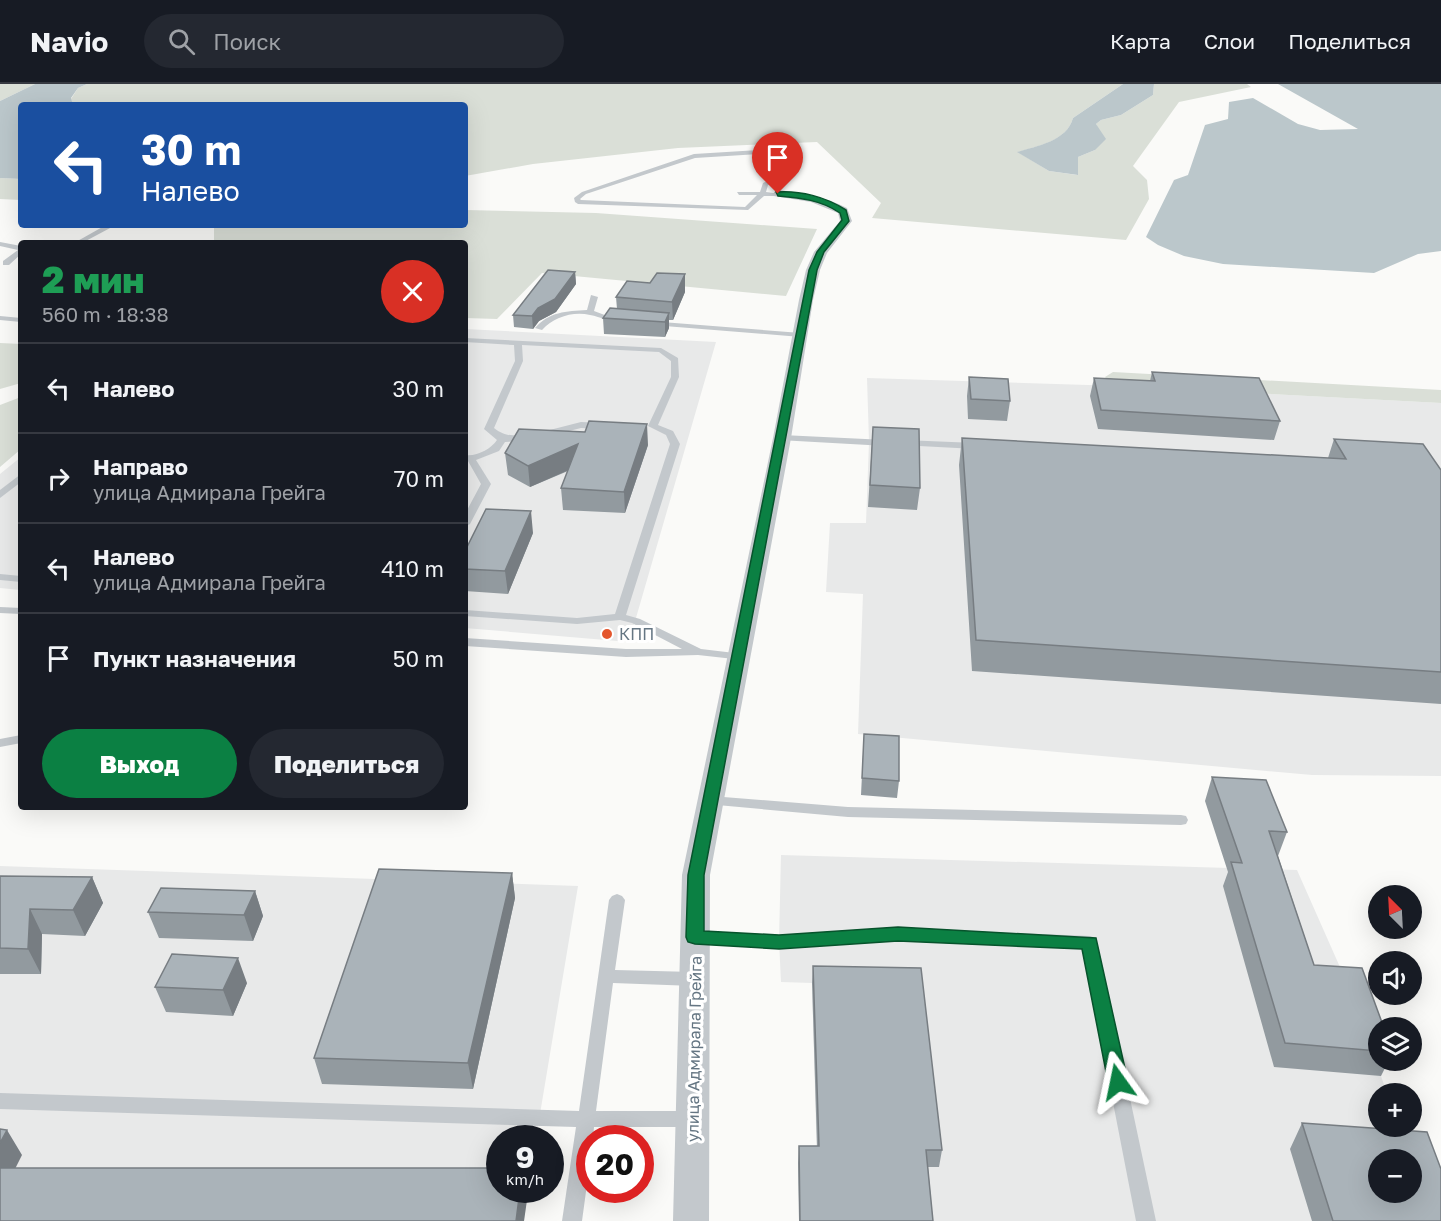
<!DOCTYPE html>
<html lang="ru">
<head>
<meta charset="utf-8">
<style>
  :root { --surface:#171b24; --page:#242831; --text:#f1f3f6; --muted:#9ea1a6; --line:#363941; --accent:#0b8043 }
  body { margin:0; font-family:"Golos Text",sans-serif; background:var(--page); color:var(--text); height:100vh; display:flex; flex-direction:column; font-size:22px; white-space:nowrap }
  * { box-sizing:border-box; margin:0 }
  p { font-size:20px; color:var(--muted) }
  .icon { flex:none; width:33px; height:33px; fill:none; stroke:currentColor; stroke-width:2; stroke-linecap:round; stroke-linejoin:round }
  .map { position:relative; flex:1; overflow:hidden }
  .details { position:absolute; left:18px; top:156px; width:450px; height:570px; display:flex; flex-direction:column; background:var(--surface); border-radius:6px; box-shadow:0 6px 24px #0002 }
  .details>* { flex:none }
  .banner { position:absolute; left:18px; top:18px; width:450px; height:126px; border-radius:6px; box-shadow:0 6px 24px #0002; background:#1a4fa0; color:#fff; overflow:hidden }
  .needle { width:39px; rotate:336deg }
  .fabs { position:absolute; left:1368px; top:801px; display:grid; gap:12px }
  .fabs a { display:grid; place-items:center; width:54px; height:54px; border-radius:50%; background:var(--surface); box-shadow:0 6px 24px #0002; font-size:30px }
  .speed { position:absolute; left:486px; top:1041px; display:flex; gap:12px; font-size:30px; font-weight:700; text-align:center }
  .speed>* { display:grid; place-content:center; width:78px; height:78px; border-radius:50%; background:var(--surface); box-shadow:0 6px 24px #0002; line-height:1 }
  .speed small { font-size:15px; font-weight:400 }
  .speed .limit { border:9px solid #d22; background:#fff; color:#111 }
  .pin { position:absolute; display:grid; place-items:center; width:51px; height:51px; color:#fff; margin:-62px -26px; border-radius:50% 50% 50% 0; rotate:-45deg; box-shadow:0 0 6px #0007 }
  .pin .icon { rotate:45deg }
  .me { position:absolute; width:66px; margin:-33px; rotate:348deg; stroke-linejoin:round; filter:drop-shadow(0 0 4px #0008) }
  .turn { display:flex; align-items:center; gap:21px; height:126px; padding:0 24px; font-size:27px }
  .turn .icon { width:78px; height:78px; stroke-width:2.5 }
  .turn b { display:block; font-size:42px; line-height:51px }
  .round { display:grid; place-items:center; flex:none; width:63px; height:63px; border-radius:32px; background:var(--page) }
  .headline { display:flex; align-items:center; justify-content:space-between; height:102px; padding:0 24px }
  h1 { font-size:36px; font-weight:800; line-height:45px; color:#1e9e55 }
  .button { display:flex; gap:12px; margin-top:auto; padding:12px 24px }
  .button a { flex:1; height:69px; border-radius:36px; background:var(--accent); color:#fff; font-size:24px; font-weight:800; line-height:69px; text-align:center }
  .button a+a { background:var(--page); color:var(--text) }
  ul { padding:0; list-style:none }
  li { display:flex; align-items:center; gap:18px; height:90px; padding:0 24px; border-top:2px solid var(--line) }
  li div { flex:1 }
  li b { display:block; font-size:22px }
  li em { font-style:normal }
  header { display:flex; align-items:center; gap:36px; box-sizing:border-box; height:84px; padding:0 30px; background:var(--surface); border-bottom:2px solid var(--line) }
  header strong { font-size:28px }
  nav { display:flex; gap:33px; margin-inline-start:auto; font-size:21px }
  .search { width:420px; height:54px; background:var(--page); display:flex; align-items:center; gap:15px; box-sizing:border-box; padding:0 21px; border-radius:33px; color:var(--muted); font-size:22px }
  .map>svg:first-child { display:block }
  .built { fill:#e8e9e9; fill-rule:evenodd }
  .green { fill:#dadfd7 }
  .water { fill:#bbc7cb }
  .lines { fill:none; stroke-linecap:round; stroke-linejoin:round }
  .service { fill:#c3c8cc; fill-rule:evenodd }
  .minor { fill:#c3c8cc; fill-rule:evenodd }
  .wall { fill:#929a9f }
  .shaded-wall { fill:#777d82 }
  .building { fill:#aab3b9; stroke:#777d82; stroke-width:1.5; fill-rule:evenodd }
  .route { fill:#0b8043; stroke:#07532c; stroke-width:1.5 }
  .poi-dot { fill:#e4572e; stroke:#fff; stroke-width:2 }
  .labels { text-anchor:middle; stroke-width:6; stroke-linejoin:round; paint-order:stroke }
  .poi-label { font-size:16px; fill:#657683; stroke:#fff; text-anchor:start }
  .street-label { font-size:16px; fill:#657683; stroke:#fff }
</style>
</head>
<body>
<header>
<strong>Navio</strong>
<div class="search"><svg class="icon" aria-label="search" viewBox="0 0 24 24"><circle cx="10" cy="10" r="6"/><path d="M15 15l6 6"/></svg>Поиск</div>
<nav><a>Карта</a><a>Слои</a><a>Поделиться</a></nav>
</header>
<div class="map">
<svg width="1441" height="1137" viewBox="0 0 1441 1137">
  <rect width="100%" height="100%" fill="#fafaf8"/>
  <!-- built -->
  <path class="built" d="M465,245L716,258L629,558L465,544Z
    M867,294L1120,302L1441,319V692L1312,691L858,650L863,510L826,508L830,439H866L869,358Z
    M21,373V506L0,504V390Z
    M781,771L1297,786L1351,908L1387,1009L1378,1010V1042L1400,1043L1436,1137H799L798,1079H817L812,899L781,898L779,857ZM1378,1076H1412V1108H1378Z
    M0,782L578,802L536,1054H500V1106H528L524,1137H0Z"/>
  <!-- green -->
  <path class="green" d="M0,0H35L0,17Z
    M87,0H1123L1073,34C1067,57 1038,62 1018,68L1049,87L1077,91L1078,73L1095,66L1098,45L1096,40L1101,36L1121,31L1153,11L1154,0H1247L1251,3L1179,18L1133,82L1147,96L1149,115L1126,156L872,134L881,119L817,58L678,64L533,80L465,92V21H73L71,15L78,4Z
    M0,94L21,95V116L0,115Z
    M465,126L596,129L817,145L786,212L542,189L497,235L465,234V159H214V141H465Z
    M0,259L21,260V299L0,305Z
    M1113,288L1441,306V319L1120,302L1110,299L1105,293Z
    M21,313V365L0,383V321Z"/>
  <!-- water -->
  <path class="water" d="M35,0H87L78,4L71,14L73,21H21V95L0,94V17Z
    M1123,0H1154L1153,11L1121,31L1101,36L1096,40L1106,55L1095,66L1078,73V91L1049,87L1017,68C1037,62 1067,57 1073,34Z
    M1278,0H1441V167L1418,170L1374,189L1223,180L1184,172L1158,161L1146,153L1174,96L1188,91L1205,41L1228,35L1229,18L1253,14L1298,40L1320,46L1358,45Z"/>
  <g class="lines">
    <!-- service -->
    <path class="service" d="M759,66L780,71L783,75L779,95L768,101L766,108L781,110L778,112H764L748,126L578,120L575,118L574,114L582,108L694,70ZM759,70L777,75L773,94L763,99L760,108H737L739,111H757L745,123L581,116L580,115L586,110L695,74Z
      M106,141H157V142L154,144L112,143L82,159H74Z
      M0,158L21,162V170L9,181H3V177L18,166L0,162Z
      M591,211L598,213L594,227L610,233L623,234V238C610,239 602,233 590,231C573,227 554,233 542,246L535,244C549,228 566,227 587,226Z
      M0,232L21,234V238L0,236Z
      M649,237L801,249L805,251L801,253L652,241L648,239Z
      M465,254L661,264L678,274L679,293L658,341L673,347L680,360L626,531L640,535L701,565L743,570L745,573L743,576L698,571L626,573L465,562V554L626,565H682L632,539L620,536L577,540L465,532V526L577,534L615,530L670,360L666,351L648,342L671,293V277L659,268L522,261L523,277L494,344C512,358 520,346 533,354L528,357L505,358L499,367L476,376L491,400L470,440L465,443V430L481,400L468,377H465V371C476,373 491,365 497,356L484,345L515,277L514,261L465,258Z
      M581,338L602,339L607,342L602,345L581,344L545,353L540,350L542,348Z
      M782,351L886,356L891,359L886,362L779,356L777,354Z
      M903,356L976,359L981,362L976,365L900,361V357Z
      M21,390V398L0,414V406Z
      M0,490L21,492V498L0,496Z
      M0,523L21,524V530L0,529Z
      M21,651V659L0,663V655Z
      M711,712L848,723L1181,731L1186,732L1188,736L1186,740L1181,741L848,733L706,720L704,717L706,714Z
      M617,810L622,812L625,816L615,886L694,888L700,890L702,895L700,900L694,902L613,899L596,1027H692L698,1029L701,1035L698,1041L692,1043H594L593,1054H590V1078L582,1137H562L576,1043L0,1025V1009L579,1027L609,816L612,812Z
      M898,844L1090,852L1096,854L1156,1137H1136L1083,864L898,856L779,863L695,859L689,857L687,853L689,849L695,847L779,851Z"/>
    <!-- minor -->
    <path class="minor" d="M778,106C802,109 826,113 847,124L852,137L827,169L820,186L813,216L791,354L710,791L709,1137H673L682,791L773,354L799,216L806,186L814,168L840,137L838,129L811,118L774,112V108Z"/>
  </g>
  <!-- wall -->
  <path class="wall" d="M575,188L576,200L556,228L539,237L533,245L514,243L513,231Z
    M685,190V208L673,236H669V244L665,253L604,250L603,234L617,225L616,213L650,199Z
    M1152,288L1280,337L1274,356L1098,345L1090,312L1094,294L1150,297Z
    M969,293L1010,317L1007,337L968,335L967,312Z
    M873,343L920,404L917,426L868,423Z
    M962,354L1328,374L1334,355L1441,386V620L972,587L959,381Z
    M648,361L625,429L563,426L561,404L568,387L530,403L508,391L505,369Z
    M533,449L508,510L465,507V467Z
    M864,650L899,697L897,714L861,711Z
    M1212,693L1287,748L1278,772L1314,881L1378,967V976H1389L1381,992L1274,983L1223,802L1228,788L1205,717Z
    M512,789L515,814L473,1005L322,1000L314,974Z
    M0,792L92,793L103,819L85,852L42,850L41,890H0Z
    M255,807L263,832L253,857L159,854L148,828Z
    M813,882L942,1066L939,1083H928L933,1137H799L798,1079L799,1062H817L812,899Z
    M247,899L233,932L166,928L155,903Z
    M1302,1039L1441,1137H1312L1290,1065Z"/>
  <!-- shaded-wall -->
  <path class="shaded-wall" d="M575,188L576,200L556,228L539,237L533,245L532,232L538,224Z
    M685,190V208L673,236L672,218Z
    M669,229V244L665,253V238Z
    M647,340L648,361L625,429L624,408Z
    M578,360L580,381L530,403L528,382Z
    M531,427L533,449L508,510L505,487Z
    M512,789L515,814L473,1005L468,979Z
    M92,793L103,819L85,852L73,826Z
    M255,807L263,832L253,857L244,831Z
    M30,825L42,850L41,890L28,865Z
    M238,874L247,899L233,932L223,906Z
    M7,1046L22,1071L3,1109L0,1105V1059Z
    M520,1106H527L528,1109L524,1137H516Z"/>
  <!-- building -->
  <path class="building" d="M548,186L575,188L555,215L538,224L532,232L513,231Z
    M657,189L685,190L672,218L616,213L627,197L650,199Z
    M610,224L669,229L665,238L603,234Z
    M1152,288L1259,294L1280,337L1101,326L1094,294L1155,297Z
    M969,293L1008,295L1010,317L971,315Z
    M589,337L647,340L624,408L561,404L578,360L528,382L505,369L519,345L585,348Z
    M873,343L919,345L920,404L870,401Z
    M962,354L1346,375L1334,355L1423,360L1441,386V588L976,556Z
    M486,425L531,427L505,487L465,485V467Z
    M864,650L899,652V697L862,694Z
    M1212,693L1266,696L1287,748L1269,747L1314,881L1362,884L1384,944H1378V967L1285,959L1231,778L1242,779Z
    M379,785L512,789L468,979L314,974Z
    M0,792L92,793L73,826L30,825L28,865L0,864Z
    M161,804L255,807L244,831L148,828Z
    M172,870L238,874L223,906L155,903Z
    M813,882L921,884L942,1066H926L933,1137H800L799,1062H819Z
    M1302,1039L1427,1048L1441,1085V1137H1333ZM1378,1076H1412V1108H1378Z
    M0,1045L7,1046L0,1059Z
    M0,1084H500V1106H520L516,1137H0Z"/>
  <!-- route -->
  <path class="route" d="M776,108C800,106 826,113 846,126L849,137L824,168L817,186L704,791V847L779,851L898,843L1096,854L1128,998L1125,1004L1118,1006L1111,1004L1108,998L1082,865L898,857L779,865L695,860L688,858L686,853L688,791L809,186L817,168L842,136L840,129C821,116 801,114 778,112Z"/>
  <!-- markers -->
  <circle class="poi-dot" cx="607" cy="550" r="6"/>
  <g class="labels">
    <!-- poi labels -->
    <g class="poi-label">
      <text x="619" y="556">КПП</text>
    </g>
    <!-- street labels -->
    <g class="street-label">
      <text transform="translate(694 965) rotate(-89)" y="6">улица Адмирала Грейга</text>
    </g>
  </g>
</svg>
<div class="fabs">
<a><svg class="needle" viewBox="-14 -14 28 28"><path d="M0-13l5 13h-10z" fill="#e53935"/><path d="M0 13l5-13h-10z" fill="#9ea1a6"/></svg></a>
<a><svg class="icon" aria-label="sound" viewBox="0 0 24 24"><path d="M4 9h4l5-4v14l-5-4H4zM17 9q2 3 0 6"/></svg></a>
<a><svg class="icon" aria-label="layers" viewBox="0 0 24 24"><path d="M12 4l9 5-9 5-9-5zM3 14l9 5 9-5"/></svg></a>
<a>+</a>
<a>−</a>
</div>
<div class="speed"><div>9<small>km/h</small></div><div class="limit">20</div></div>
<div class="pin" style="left:778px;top:110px;background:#d93025"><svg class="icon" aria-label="arrive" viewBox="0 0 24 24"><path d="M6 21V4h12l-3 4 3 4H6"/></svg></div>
<svg class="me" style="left:1118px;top:998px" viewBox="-20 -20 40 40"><path d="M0-17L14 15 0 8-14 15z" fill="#0b8043" stroke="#fff" stroke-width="4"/></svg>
<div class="banner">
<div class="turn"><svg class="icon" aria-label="left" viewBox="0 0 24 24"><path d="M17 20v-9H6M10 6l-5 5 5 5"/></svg><div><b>30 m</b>Налево</div></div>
</div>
<section class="details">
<div class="headline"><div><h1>2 мин</h1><p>560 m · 18:38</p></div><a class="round" style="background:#d93025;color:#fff"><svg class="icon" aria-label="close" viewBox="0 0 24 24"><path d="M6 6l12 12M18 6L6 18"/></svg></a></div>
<ul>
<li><svg class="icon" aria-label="left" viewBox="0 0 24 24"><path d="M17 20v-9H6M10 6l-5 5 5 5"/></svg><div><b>Налево</b></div><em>30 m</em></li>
<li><svg class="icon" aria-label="right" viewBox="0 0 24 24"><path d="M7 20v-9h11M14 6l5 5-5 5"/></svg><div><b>Направо</b><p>улица Адмирала Грейга</p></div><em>70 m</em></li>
<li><svg class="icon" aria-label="left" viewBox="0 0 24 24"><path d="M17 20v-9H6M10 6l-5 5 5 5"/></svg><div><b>Налево</b><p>улица Адмирала Грейга</p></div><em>410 m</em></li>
<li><svg class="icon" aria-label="arrive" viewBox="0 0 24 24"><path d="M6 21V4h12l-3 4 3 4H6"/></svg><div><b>Пункт назначения</b></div><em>50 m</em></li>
</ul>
<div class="button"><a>Выход</a><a>Поделиться</a></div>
</section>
</div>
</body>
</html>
